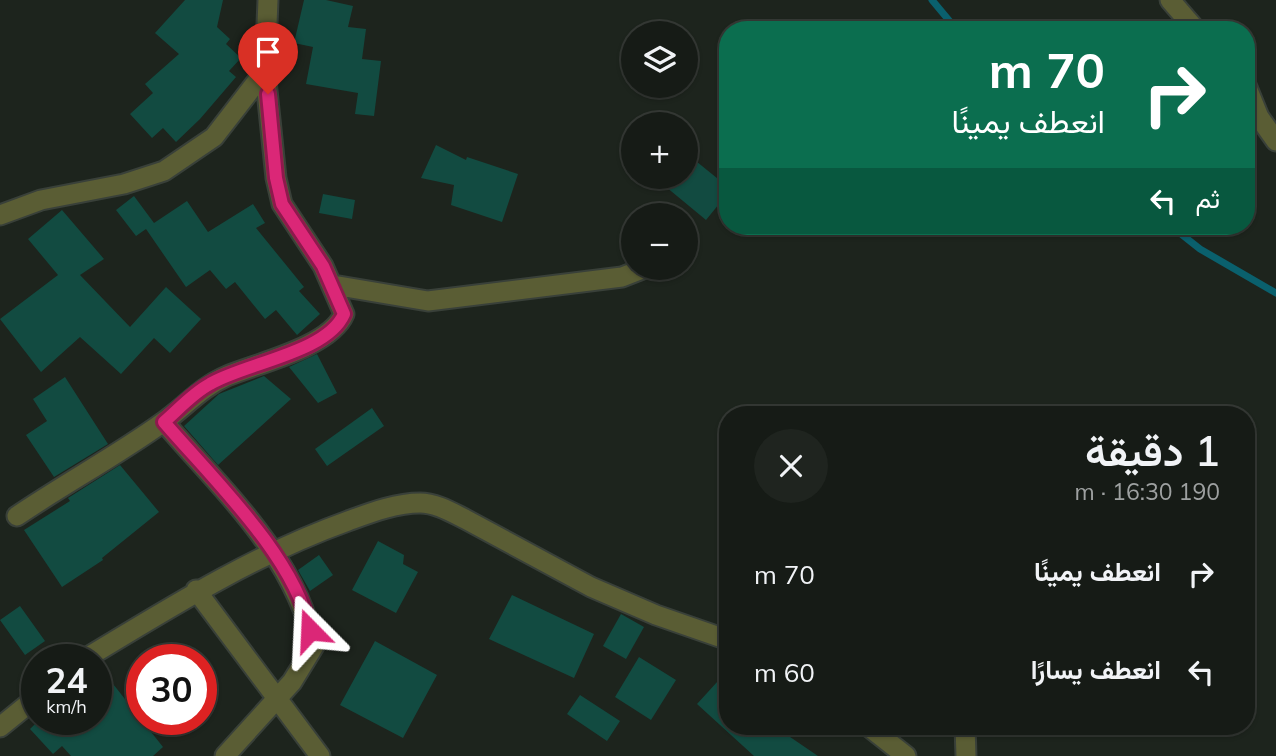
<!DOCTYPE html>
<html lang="ar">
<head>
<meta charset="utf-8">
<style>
  :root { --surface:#161b16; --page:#1f241f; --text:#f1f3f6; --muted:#9ea1a1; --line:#353935 }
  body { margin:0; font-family:Mulish,Vazirmatn,sans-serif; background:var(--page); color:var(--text); direction:rtl; height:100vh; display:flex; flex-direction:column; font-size:26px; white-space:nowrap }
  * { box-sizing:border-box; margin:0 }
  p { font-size:23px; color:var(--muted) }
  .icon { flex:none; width:38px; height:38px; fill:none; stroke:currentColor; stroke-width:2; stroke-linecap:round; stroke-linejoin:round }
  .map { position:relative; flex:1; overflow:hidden; direction:ltr }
  .drawer { position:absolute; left:719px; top:406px; width:536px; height:329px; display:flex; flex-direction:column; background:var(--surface); border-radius:28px; box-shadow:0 2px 5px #0004,0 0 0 2px var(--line); direction:rtl }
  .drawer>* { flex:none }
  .guide { position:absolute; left:719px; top:21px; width:536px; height:214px; border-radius:28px; box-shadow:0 2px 5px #0004,0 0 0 2px var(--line); direction:rtl; background:#0b6e4f; color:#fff; overflow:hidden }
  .fabs { position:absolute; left:621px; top:21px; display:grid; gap:14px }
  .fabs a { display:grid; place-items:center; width:77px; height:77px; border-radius:50%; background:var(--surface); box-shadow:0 2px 5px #0004,0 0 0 2px var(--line); font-size:35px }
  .speed { position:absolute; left:21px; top:644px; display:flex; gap:14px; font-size:35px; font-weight:700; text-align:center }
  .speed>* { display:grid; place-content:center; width:91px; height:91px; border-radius:50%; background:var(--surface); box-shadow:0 2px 5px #0004,0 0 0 2px var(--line); line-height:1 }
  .speed small { font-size:18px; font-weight:400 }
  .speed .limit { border:10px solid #d22; background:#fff; color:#111 }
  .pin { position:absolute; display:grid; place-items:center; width:60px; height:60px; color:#fff; margin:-72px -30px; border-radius:50% 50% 50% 0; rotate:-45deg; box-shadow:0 0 7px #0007 }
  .pin .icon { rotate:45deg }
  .me { position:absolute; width:77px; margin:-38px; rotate:339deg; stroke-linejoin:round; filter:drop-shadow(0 0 5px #0008) }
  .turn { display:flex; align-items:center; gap:24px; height:147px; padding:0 35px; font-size:32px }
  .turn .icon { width:91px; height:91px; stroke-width:2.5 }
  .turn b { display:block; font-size:49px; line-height:60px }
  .then { display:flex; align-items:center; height:66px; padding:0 35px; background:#0003; gap:14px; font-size:26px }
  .round { display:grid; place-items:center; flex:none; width:74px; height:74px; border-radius:37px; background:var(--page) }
  .summary { display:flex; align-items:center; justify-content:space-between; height:119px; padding:0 35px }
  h1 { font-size:42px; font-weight:600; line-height:52px }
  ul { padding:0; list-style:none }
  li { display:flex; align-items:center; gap:21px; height:98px; padding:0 35px }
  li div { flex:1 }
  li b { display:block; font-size:26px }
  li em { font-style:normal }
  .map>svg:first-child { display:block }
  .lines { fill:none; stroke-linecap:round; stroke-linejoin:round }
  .stream { stroke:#0a606d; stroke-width:7 }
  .building { fill:#124b41 }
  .street-casing { stroke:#394039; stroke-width:23 }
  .street { stroke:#5a5d34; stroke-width:19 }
  .route-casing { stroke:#8e194d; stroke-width:18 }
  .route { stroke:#db2777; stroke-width:12 }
</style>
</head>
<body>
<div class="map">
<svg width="1276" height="756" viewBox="0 0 1276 756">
  <rect width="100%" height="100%" fill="#1d241d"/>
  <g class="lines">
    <!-- stream -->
    <path class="stream" d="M932,0L957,30
      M1171,226L1200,249L1276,293"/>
  </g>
  <!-- building -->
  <path class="building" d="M185,0H223L217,27L230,39L226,44L241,58L229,71L236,77L200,119L176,142L163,128L152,138L130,114L153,93L145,84L179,54L155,33Z
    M304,0H326L353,6L348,27L366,29L362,59L381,61L374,116L355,114L358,93L306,84L313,47L294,43Z
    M436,145L466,160L467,157L518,174L502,222L451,205L454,185L421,178Z
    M686,153L728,187V193L706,220L654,177H686Z
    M323,194L355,200L352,219L319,213Z
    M134,196L154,223L187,201L208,232L253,204L265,223L256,228L304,287L299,291L320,314L297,335L276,310L265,319L235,282L226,289L210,270L186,287L146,229L136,236L116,210Z
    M62,210L104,259L80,275L130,327L166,287L201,319L170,353L154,338L121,374L80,337L41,372L0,319L58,275L28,239Z
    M317,354L337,393L318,403L289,367Z
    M264,376L291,399L218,465L184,426L219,394Z
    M65,377L108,444L54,477L26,435L47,421L33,399Z
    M372,408L384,426L327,466L315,449Z
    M120,465L159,512L102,558L103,560L62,587L24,530L70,501L68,498Z
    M378,541L404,555L403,564L418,572L396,613L352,590Z
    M319,555L333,575L310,591L298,570Z
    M512,595L594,634L574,678L489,639Z
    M20,606L45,641L25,655L0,620Z
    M621,614L644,627L626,659L603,646Z
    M375,641L437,675L403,738L340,705Z
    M639,657L676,680L651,720L615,697Z
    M98,665L163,747L153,756H71L62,746L53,754L30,729L40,719H96Z
    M728,670V726H774L818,756H754L697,704Z
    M580,695L620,721L607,741L567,714Z"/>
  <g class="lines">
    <defs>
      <path id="street" d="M1170,0L1196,30
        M1246,85L1259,117L1276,141
        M0,215L41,200L124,184L164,171L214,137L265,71
        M333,285L428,301L622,277L645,268
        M164,422C222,490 295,555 314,646L292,682L225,756
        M17,516C64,484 116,456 162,423C185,407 201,387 227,376C258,363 330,347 344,314L323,266L282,204L276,178L265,71L268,0
        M196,590L320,756
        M83,660C169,608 253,555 348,521C370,513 396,503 420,503C436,503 451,512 465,519L591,587L656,615L728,640
        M868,726L906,756
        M965,726L966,756
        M0,727L37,697"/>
    </defs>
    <!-- street casing -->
    <use href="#street" class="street-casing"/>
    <!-- street -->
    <use href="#street" class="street"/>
  </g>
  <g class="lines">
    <defs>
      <path id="route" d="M268,94L276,178L282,204L323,266L344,314C327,353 245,363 210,384C193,393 179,409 164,422C213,479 295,557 310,630"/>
    </defs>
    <!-- route casing -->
    <use href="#route" class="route-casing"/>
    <!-- route -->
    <use href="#route" class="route"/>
  </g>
</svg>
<div class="fabs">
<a><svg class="icon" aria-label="layers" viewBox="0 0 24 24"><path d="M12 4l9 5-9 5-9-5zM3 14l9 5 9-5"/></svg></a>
<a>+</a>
<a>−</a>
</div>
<div class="speed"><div>24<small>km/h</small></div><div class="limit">30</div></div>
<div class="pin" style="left:268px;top:94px;background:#d93025"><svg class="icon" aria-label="arrive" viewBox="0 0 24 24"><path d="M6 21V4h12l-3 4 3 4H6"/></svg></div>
<svg class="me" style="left:310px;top:630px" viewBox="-20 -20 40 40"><path d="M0-17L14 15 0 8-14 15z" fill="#db2777" stroke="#fff" stroke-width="4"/></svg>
<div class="guide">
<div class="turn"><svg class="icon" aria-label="right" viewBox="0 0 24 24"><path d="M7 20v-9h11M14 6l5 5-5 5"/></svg><div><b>70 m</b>انعطف يمينًا</div></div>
<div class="then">ثم<svg class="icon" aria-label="left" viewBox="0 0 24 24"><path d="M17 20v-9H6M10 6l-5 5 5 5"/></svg></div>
</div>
<section class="drawer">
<div class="summary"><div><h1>1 دقيقة</h1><p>190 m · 16:30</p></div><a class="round"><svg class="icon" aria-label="close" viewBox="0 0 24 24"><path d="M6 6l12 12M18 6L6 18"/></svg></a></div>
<ul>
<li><svg class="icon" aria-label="right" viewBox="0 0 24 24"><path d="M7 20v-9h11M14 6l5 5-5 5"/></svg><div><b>انعطف يمينًا</b></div><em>70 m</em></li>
<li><svg class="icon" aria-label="left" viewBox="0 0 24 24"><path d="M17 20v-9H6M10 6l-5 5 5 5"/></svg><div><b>انعطف يسارًا</b></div><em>60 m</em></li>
</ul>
</section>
</div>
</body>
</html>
